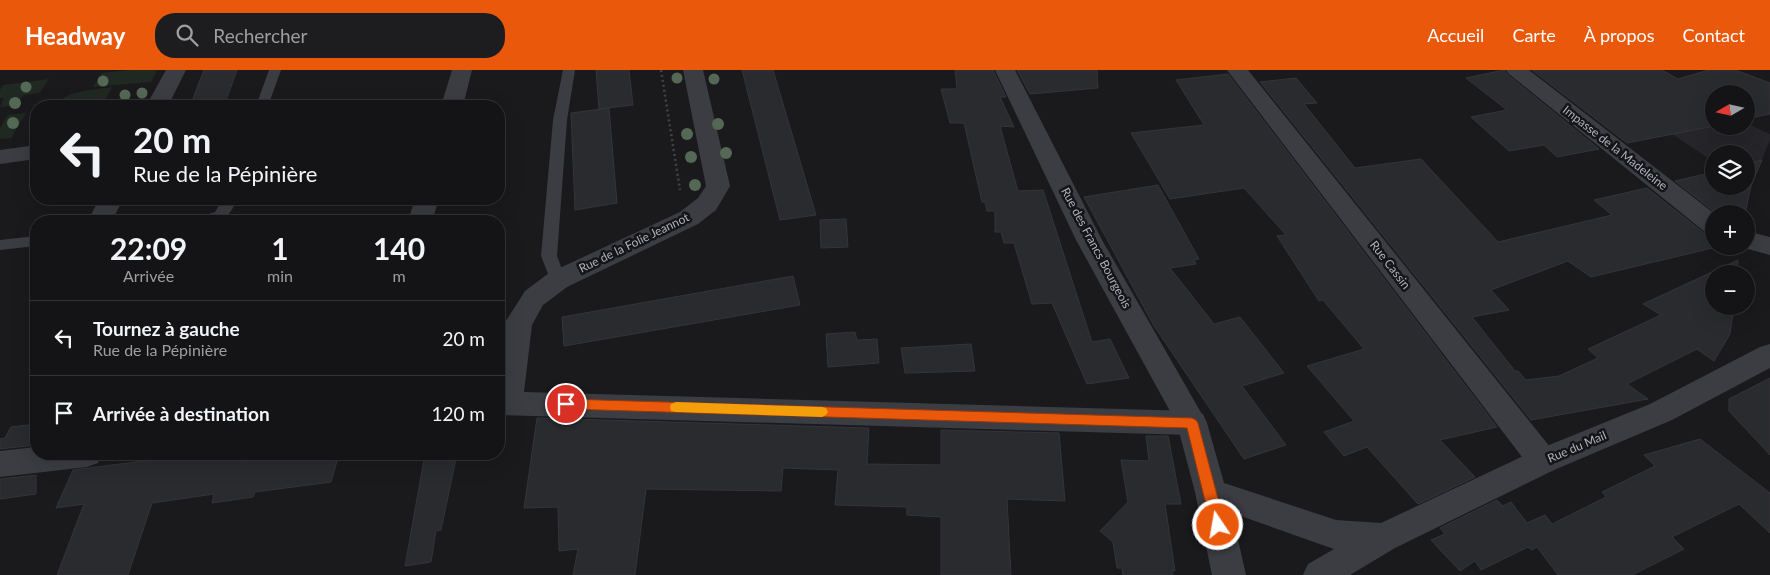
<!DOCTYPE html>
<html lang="fr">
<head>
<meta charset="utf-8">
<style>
  :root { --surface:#141416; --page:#1d1d1f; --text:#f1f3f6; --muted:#9d9ea1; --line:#333335; --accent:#ea580c }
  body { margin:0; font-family:Lato,sans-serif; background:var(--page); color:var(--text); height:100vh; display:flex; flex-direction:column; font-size:19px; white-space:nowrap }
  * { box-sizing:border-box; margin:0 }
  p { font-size:16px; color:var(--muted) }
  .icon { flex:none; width:28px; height:28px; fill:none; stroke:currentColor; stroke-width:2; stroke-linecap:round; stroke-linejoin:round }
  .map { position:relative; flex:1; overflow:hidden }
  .sheet { position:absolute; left:30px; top:145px; width:475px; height:245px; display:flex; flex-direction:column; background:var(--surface); border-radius:20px; box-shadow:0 5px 20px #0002,0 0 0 1px var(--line) }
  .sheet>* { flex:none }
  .banner { position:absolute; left:30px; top:30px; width:475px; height:105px; border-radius:20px; box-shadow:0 5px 20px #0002,0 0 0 1px var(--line); background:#141416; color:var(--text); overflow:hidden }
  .needle { width:32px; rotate:261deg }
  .fabs { position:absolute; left:1705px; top:15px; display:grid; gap:10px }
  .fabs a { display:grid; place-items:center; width:50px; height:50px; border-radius:50%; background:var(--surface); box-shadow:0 5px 20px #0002,0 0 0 1px var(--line); font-size:25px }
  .pin { position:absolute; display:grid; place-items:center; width:42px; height:42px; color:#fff; margin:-21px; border:2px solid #fff; border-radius:50%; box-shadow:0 1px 5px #0007 }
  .me { position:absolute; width:55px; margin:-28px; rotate:348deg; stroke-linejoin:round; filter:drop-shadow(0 0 4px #0008) }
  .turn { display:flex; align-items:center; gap:18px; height:105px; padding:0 20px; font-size:22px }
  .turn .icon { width:65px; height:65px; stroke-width:2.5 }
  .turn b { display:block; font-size:35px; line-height:42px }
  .eta { display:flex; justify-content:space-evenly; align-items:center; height:85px; text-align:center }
  .eta b { font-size:30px; font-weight:700; line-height:35px }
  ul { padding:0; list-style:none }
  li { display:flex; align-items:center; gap:15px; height:75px; padding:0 20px; border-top:1px solid var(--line) }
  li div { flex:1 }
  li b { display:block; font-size:19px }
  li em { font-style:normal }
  header { display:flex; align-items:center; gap:30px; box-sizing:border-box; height:70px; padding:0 25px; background:var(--accent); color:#fff }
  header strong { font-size:24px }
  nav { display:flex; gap:28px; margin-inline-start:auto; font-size:18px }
  .search { width:350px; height:45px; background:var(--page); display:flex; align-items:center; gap:12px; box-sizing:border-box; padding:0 18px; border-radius:20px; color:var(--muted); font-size:19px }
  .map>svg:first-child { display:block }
  .built { fill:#26262a }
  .green { fill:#202921 }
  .building { fill:#2a2b2e; stroke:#343539 }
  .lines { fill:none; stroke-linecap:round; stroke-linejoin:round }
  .path { stroke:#414449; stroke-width:2.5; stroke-dasharray:2 3; stroke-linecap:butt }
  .service { fill:#3b3d42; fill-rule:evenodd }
  .minor { fill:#3b3d42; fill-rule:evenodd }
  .tertiary { fill:#3b3d42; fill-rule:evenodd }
  .tree { fill:#546855 }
  .route { fill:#ea580c; stroke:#983908 }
  .slow { fill:#f59e0b }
  .labels { text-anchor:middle; stroke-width:5; stroke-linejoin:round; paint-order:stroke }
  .street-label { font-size:12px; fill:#adb2bd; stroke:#151518 }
</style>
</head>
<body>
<header>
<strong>Headway</strong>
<div class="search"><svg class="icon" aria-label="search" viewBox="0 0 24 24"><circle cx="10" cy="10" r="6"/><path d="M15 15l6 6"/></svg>Rechercher</div>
<nav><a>Accueil</a><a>Carte</a><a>À propos</a><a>Contact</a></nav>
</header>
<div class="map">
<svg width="1770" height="505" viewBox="0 0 1770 505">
  <rect width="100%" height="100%" fill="#1a1a1d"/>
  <!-- built -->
  <path class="built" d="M1714,36V56H1746V53L1770,64V70L1751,116L1746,113V84H1714V92L1645,46Z"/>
  <!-- green -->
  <path class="green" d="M130,0H157L151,12L93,17L102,3Z
    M49,9L39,23L23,25L15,36L0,37L4,28H0V20L3,15Z
    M112,17L104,32L80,35L59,33C64,21 99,19 112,17Z
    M26,43L11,68L0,69V58L8,45Z"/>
  <!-- building -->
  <path class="building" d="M204,0H237L224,36H190Z
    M596,0H629L633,35L599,39Z
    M742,0H773L816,145L780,150Z
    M955,0H993L1006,27H1000L1014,57L1000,56L1018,121L1043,120L1092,272L1110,269L1129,308L1087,314L1052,233L1032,234L1014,173H1004L1001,162H995V141H987L985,132H982L964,53H950L941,19H957Z
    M1017,0H1097L1098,18L1030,24Z
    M1504,0L1508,5L1599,79L1557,87L1544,75L1509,81L1471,47L1507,40L1466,8Z
    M1532,0H1662L1678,9L1709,0H1735L1770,13V44L1746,49V24H1714V56L1627,73Z
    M1228,4L1497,357L1440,370L1475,407L1418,434L1367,377L1344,386L1324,362L1354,351L1307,296L1364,279L1323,230L1319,231L1277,166L1286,165L1244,118L1170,129L1131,63L1204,55L1176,10Z
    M1296,8L1317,33L1304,34L1355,98L1421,89L1498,172L1612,145L1594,130L1647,118L1704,163L1714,166V176H1721L1591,207L1568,191L1491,220L1509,240L1472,247L1515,301H1518L1526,310L1559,306L1598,288L1588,279L1661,245L1643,234L1738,190L1737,204H1714V236H1734L1730,264L1714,291L1697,279L1627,314L1648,329L1531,350L1260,12Z
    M609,38L617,133L575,140L571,43Z
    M1762,90L1751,116L1745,144H1717L1675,111L1714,102V116H1746V94Z
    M1158,115L1199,189L1194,190L1196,194L1170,198L1214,254L1240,247L1284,303L1242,316L1286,375L1244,389L1154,256L1084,127Z
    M846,149L848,177L821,178L820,150Z
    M793,206L800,235L564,276L562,247Z
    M855,262L857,270L877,269L879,293L828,297L826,264Z
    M971,274L975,301L905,303L901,278Z
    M1770,308V385L1729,341V329Z
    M537,348L869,358L867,394L941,395V360L1059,363L1065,431L1007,429L1011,505H941V447L907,445V437L835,435L838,400L783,398L781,421L646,419L635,505H573L578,479L559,481L558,437L524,438Z
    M36,354V375L0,379V369L5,368L11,357Z
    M1146,366H1168L1181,434H1165L1175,501L1172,500L1173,505H1123L1122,498H1117L1113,472L1100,461L1128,432L1121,390L1149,391Z
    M1700,369L1770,423V463L1739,434L1672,467L1684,479L1632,505H1558L1537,477L1532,480L1528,477L1481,500L1475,491L1460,501L1431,470L1445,464L1440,458L1497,430L1503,436L1511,432L1527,453L1545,445L1552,454L1606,427L1602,422L1655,396L1644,385Z
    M198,384H242L240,391L286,384H339L331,412L255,422L253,427L212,433L214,424L152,433L128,505H57L84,434L56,438L73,400Z
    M425,384H457L441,460L436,461L431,492L405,496Z
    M36,405V424L0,429V409Z"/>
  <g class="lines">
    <!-- path -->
    <path class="path" d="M661,0L680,120"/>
    <!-- service -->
    <path class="service" d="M269,0H281L268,36H256Z
      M563,0H575L567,50L557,186L566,210L564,214L558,216L552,214L541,186L553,50Z
      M223,129H237C227,154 219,151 195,151L197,148L215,142Z
      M36,166V176L0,180V170Z"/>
    <!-- minor -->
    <path class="minor" d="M166,0H186L168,36H146Z
      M452,0H472L463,36H441Z
      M683,0H703L730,116L716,140L698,154L567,217L543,235L532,255L524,322L1192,341L1203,344L1207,353L1203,362L1192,365L499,345V293L504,254L525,221L549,203L680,142L698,128L706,116Z
      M1227,0H1248L1554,382L1559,391L1554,400L1543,404L1532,400Z
      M1506,0H1529L1715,144L1714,164L1705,162L1509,4Z
      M36,75V89L0,94V80Z
      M99,129H123L112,151H88Z
      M415,129H439L432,151H408Z
      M1746,161L1770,167V185L1737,176H1746Z
      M36,377V384H102L98,393L87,397L0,407V381Z"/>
    <!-- tertiary -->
    <path class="tertiary" d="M995,0H1015L1102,170L1207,353L1224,413L1336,450L1381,453L1532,382L1650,334L1760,277L1770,274V298L1672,350L1554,400L1395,478L1350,505H1303L1308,494L1334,479L1232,443L1246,505H1212L1195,422L1177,354L1076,170Z"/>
  </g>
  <!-- trees -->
  <g class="tree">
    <circle cx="677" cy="8" r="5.5"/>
    <circle cx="714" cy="9" r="5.5"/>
    <circle cx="103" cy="11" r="5.5"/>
    <circle cx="26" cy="17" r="5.5"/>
    <circle cx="142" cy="23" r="5.5"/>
    <circle cx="125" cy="25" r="5.5"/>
    <circle cx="15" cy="33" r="6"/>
    <circle cx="13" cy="53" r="6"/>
    <circle cx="718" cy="54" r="6"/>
    <circle cx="687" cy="64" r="6"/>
    <circle cx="726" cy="83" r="6"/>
    <circle cx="691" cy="87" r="6"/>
    <circle cx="695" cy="115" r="6"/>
  </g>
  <!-- route -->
  <path class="route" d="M566,329L1192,348L1196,350L1198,353L1225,455L1223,459L1218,461L1213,459L1211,455L1187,358L566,339L562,338L560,334L562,331Z"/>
  <!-- slow -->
  <path class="slow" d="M676,332L822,337L826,338L828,342L826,345L822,347L676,342L671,341L670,337L671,334Z"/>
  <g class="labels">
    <!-- street labels -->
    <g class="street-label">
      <text transform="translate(1615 78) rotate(38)" y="4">Impasse de la Madeleine</text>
      <text transform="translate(634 173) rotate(-26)" y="4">Rue de la Folie Jeannot</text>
      <text transform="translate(1096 178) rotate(62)" y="4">Rue des Francs Bourgeois</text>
      <text transform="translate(1390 195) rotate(52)" y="4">Rue Cassin</text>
      <text transform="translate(1577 377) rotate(-23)" y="4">Rue du Mail</text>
    </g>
  </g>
</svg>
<div class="fabs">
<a><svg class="needle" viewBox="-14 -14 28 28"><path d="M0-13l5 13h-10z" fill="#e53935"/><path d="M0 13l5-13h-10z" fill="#9d9ea1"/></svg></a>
<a><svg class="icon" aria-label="layers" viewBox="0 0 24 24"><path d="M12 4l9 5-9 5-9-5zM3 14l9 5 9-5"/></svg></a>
<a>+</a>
<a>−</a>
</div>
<div class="pin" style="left:566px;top:334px;background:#d93025"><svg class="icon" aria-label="arrive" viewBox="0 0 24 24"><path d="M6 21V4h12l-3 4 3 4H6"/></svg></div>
<svg class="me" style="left:1218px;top:455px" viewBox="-20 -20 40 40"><circle r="17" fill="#ea580c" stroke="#fff" stroke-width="3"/><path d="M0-11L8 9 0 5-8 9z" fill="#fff"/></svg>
<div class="banner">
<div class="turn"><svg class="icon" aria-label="left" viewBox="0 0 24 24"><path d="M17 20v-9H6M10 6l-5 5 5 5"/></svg><div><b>20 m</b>Rue de la Pépinière</div></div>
</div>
<section class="sheet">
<div class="eta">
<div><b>22:09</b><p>Arrivée</p></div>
<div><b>1</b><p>min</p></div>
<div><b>140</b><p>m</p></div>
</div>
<ul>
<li><svg class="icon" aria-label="left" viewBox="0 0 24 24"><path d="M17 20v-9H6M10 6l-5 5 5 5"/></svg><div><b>Tournez à gauche</b><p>Rue de la Pépinière</p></div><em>20 m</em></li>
<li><svg class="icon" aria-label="arrive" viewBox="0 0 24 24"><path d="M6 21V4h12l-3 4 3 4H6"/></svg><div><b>Arrivée à destination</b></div><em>120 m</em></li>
</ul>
</section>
</div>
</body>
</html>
